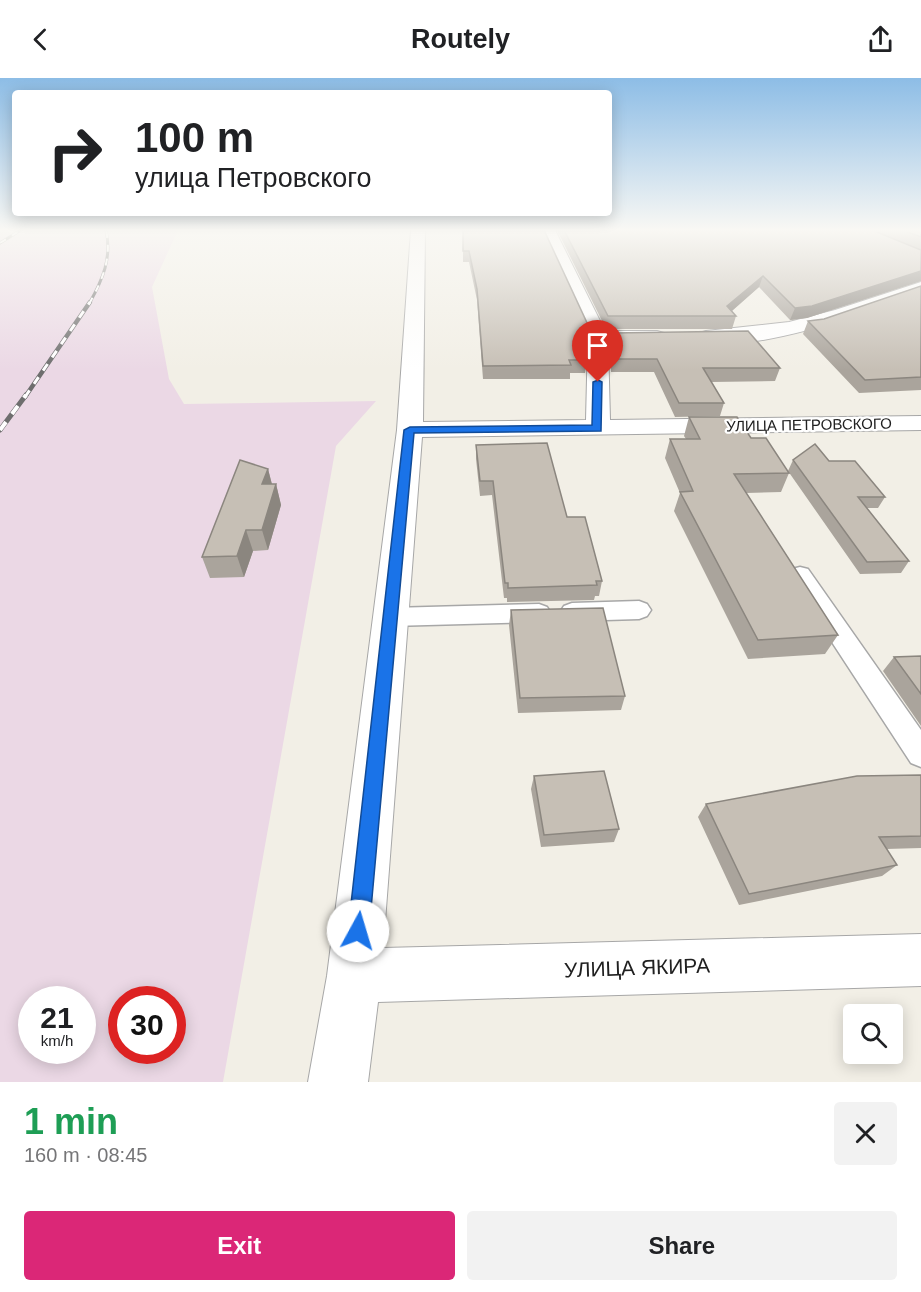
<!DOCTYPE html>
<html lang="en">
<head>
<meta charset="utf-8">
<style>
  :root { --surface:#fff; --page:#f2f2f2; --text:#202124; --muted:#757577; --accent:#db2777 }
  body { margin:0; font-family:Helvetica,sans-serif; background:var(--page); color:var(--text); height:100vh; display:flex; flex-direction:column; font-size:22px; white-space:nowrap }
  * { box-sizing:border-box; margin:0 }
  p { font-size:20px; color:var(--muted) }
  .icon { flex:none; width:33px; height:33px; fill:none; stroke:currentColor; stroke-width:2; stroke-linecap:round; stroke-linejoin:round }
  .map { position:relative; height:1004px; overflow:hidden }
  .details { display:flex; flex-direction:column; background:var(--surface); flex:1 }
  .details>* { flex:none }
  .guide { position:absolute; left:12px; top:12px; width:600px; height:126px; border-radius:6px; box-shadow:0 3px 15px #0003; background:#fff; color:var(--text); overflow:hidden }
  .fabs { position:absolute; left:843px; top:926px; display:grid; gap:12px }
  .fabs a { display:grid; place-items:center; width:60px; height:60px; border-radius:6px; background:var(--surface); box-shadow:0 3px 15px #0003; font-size:30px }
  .speed { position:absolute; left:18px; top:908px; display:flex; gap:12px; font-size:30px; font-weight:700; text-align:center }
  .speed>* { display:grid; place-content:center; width:78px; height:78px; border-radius:50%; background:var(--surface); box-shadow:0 3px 15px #0003; line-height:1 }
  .speed small { font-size:15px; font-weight:400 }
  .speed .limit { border:9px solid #d22; background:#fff; color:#111 }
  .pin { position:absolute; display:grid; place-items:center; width:51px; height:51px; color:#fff; margin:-62px -26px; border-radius:50% 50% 50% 0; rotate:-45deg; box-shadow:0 0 6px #0007 }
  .pin .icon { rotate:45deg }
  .me { position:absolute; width:66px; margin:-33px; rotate:6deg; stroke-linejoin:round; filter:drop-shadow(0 0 4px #0008) }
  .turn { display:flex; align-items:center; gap:21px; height:126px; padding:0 24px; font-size:27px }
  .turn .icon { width:78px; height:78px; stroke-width:2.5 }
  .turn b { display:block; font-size:42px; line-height:51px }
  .round { display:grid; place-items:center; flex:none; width:63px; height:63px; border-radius:6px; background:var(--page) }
  .summary { display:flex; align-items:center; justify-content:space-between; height:102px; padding:0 24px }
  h1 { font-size:36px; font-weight:700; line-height:45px; color:#1e9e55 }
  .button { display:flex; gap:12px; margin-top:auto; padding:12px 24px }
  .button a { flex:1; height:69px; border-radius:6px; background:var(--accent); color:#fff; font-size:24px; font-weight:700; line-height:69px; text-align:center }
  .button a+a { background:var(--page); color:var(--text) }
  header { display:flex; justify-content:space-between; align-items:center; height:78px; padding:0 24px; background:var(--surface); font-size:27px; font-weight:700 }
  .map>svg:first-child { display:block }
  .industrial { fill:#ebd8e5; fill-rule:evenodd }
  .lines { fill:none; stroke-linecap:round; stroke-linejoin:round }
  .service-casing { stroke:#a7a7a7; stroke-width:3 }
  .minor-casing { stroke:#a7a7a7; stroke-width:2 }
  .service { fill:#fff; fill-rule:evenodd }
  .minor { fill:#fff; fill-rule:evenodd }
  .rail-far2-casing { stroke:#6e6e6e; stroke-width:3 }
  .rail-far1-casing { stroke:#6e6e6e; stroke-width:4.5 }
  .rail-casing { stroke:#6e6e6e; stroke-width:5 }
  .rail-far2 { stroke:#fff; stroke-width:2; stroke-dasharray:7; stroke-linecap:butt }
  .rail-far1 { stroke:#fff; stroke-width:3; stroke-dasharray:8; stroke-linecap:butt }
  .rail { stroke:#fff; stroke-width:4; stroke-dasharray:10; stroke-linecap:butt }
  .wall { fill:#aaa49c }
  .shaded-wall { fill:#8b867f }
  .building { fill:#c6bfb5; stroke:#8b867f; stroke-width:1.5 }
  .route { fill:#1a73e8; stroke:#114b97; stroke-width:1.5 }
  .labels { text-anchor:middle; stroke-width:4.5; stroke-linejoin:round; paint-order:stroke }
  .far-street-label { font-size:15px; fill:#202020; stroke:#fff }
  .near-street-label { font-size:21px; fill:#202020; stroke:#fff }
</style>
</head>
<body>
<header><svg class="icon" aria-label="back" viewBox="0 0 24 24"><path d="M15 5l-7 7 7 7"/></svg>Routely<svg class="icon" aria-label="share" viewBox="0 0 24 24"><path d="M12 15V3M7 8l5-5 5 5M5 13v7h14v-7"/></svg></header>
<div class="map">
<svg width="921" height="1004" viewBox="0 0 921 1004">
  <rect width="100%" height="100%" fill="#f2efe6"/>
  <!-- industrial -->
  <path class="industrial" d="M0,152H178L152,209L169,301L184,326L376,323L336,368L223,1004H0ZM32,921H82V972H32ZM122,921H172V972H122Z"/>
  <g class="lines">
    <defs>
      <path id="service" d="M800,489L808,491L921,652V689L911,685L792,503L789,497L792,491Z
        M639,523L647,526L651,532L647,538L639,541L572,543L564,540L560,534L564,528L572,525Z
        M539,526L547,529L551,535L547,541L539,544L391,548L383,545L379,539L383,533L391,530Z"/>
      <path id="minor" d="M411,152H425L423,344L586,342L588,259L541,152H555L605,253H657L664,255L667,259L664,263L657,265H608L610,342L921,338V352L422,359L383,870L921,856V908L378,924L368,1004H308L327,898L397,352Z
        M921,204V215C869,234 752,277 699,263L696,259L699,255L706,253L789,244L835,232Z"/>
    </defs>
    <!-- service casing -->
    <use href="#service" class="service-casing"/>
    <!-- minor casing -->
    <use href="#minor" class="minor-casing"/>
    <!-- service -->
    <use href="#service" class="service"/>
    <!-- minor -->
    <use href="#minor" class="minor"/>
    <defs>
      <path id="rail-far2" d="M0,165L21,152
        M89,226C103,201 112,180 106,152"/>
      <path id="rail-far1" d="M25,319L90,224"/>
      <path id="rail" d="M0,352L26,317"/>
    </defs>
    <!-- rail-far2 casing -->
    <use href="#rail-far2" class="rail-far2-casing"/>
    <!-- rail-far1 casing -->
    <use href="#rail-far1" class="rail-far1-casing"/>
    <!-- rail casing -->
    <use href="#rail" class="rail-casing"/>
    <!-- rail-far2 -->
    <use href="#rail-far2" class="rail-far2"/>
    <!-- rail-far1 -->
    <use href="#rail-far1" class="rail-far1"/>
    <!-- rail -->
    <use href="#rail" class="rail"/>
  </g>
  <!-- wall -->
  <path class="wall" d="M463,152L587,282L585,295H570V301H483L477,222L469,184H463Z
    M557,152H872L921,172V203L807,240L790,242L759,209L732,233L736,238L732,251H606Z
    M873,152H921V172Z
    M921,208V312L859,315L803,256L808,243L824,241Z
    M612,255L780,290L775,303L711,304L724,325L720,338L675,339L654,294H611L610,267Z
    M689,339L751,360L789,395L781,414L746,415L838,557L825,576L748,581L674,433L680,415L665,380L670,361H686L684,358Z
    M476,367L567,439L602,503L599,518H595L594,522L507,524V520H504L492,417L480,418L476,381Z
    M793,382L829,383L885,419L878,430H867L909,483L901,495L860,496L788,393Z
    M268,391L272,406H276L281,427L268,472L253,473L244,499L210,500L202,479Z
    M511,532L625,618L621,632L518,635L509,547Z
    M921,578V648L883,593L894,579Z
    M921,697V770L886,771L897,787L882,798L739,827L698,739L706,726Z
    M534,698L619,751L614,764L541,769L531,711Z"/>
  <!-- shaded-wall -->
  <path class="shaded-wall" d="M921,193V203L807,240L790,242L795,230Z
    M763,198L759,209L726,238L727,228Z
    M268,391L273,411L262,406Z
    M276,406L281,427L268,472L262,452Z
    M246,452L253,473L244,499L237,478Z"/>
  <!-- building -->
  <path class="building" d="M463,152H544L588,247L587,282H569L571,287L483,288L477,211L469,173H463Z
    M564,152H872L921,172V193L812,228L795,230L763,198L727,228L736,238H608Z
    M903,152H921V159Z
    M921,208V299L865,302L808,243L824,241Z
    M748,253L780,290H703L724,325H679L657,281H613L612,255Z
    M689,339H737L751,360H766L789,395L734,396L838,557L758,562L680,414L693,413L670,361H700Z
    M547,365L567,439H585L602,503H596L597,507L508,510V505H505L493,403H480L476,367Z
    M815,366L829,383H855L885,419H858L909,483L867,484L793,382Z
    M240,382L268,391L262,406H276L262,452H246L237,478L202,479Z
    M603,530L625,618L520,620L511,532Z
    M921,578V616L894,579Z
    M604,693L619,751L544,757L534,698Z
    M921,697V758L879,759L897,787L749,816L706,726L857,698Z"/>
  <!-- sky -->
  <linearGradient id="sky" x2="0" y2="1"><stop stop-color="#8dbde6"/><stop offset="0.52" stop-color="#f9f8f4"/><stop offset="1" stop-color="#f9f8f4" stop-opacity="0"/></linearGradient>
  <rect width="921" height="292" fill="url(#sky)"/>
  <!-- route -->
  <path class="route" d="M598,302L602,304L601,353L414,355L369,853L366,860L358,864L351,860L348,853L404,352L410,349L592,347L593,304Z"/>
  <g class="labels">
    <!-- far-street labels -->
    <g class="far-street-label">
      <text transform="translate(809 347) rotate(-1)" y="5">УЛИЦА ПЕТРОВСКОГО</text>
    </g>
    <!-- near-street labels -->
    <g class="near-street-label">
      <text transform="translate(637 890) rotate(-2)" y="7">УЛИЦА ЯКИРА</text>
    </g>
  </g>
</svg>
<div class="fabs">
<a><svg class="icon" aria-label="search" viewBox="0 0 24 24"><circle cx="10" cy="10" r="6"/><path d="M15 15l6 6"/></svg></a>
</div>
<div class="speed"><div>21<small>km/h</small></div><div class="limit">30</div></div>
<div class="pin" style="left:598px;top:304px;background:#d93025"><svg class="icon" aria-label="arrive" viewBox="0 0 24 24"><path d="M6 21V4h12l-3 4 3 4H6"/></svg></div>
<svg class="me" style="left:358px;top:853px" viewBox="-20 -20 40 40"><circle r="19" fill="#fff"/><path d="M0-13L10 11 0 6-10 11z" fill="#1a73e8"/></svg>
<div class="guide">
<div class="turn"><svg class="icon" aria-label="right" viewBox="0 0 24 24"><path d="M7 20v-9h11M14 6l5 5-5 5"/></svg><div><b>100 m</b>улица Петровского</div></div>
</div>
</div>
<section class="details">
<div class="summary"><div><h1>1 min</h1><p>160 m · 08:45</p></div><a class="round"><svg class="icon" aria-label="close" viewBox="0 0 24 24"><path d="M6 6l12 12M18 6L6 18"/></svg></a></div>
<div class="button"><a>Exit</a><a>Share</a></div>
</section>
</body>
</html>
